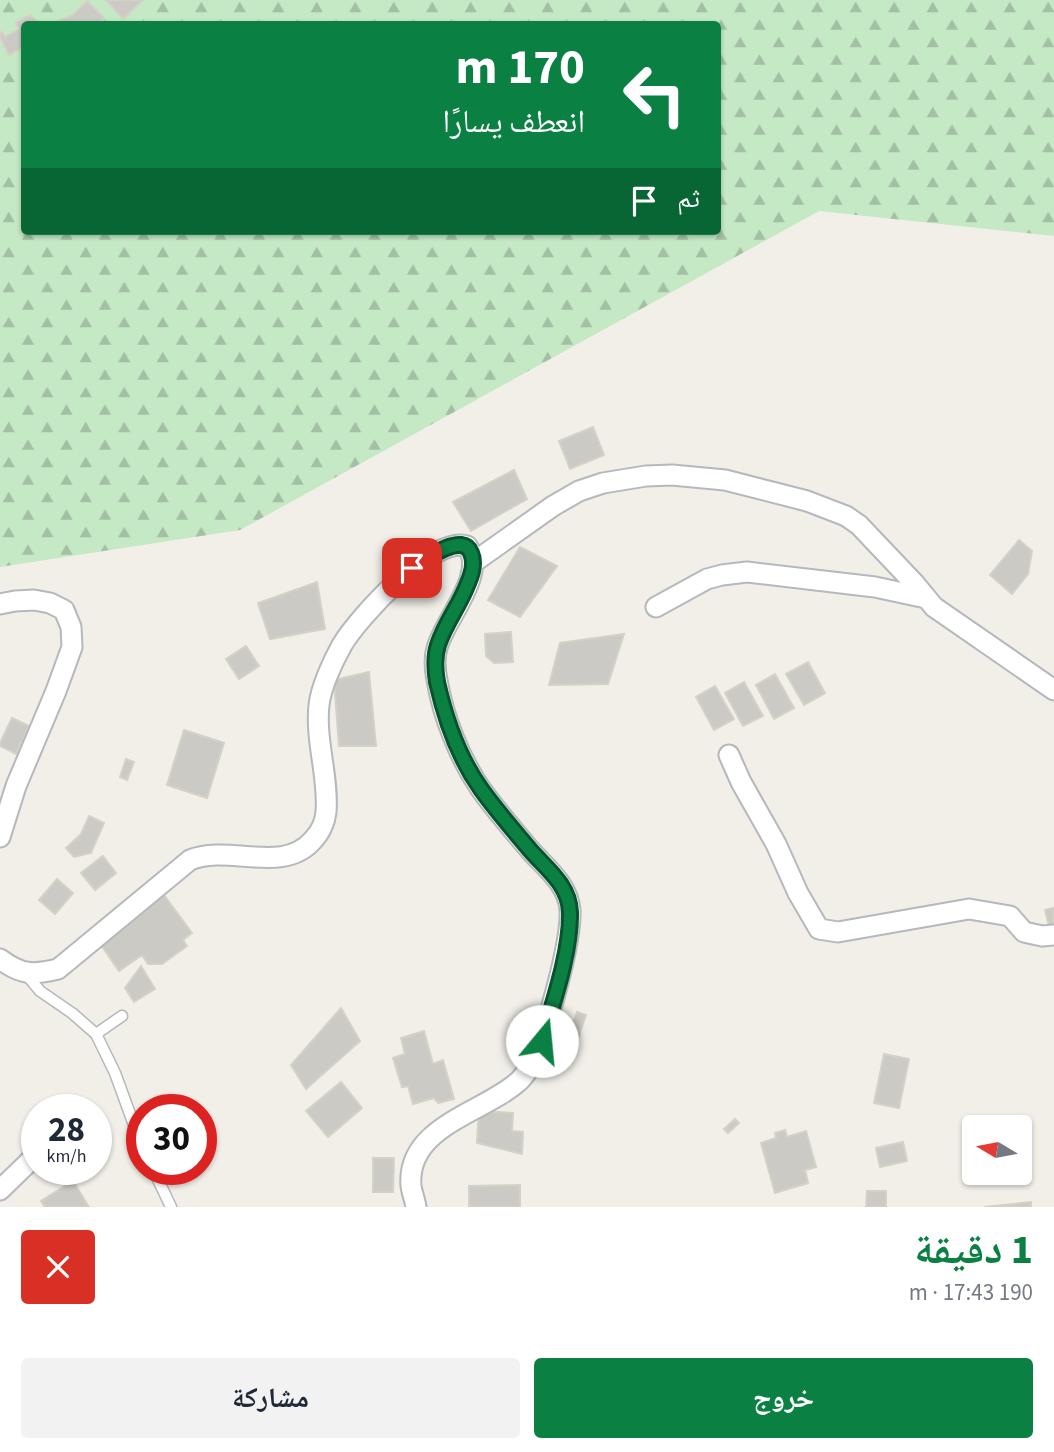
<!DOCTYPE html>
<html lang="ar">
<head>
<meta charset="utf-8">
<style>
  :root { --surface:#fff; --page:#f2f2f3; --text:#1f2937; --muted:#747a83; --accent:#0b8043 }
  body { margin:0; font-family:"Source Sans 3","Noto Naskh Arabic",sans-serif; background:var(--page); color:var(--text); direction:rtl; height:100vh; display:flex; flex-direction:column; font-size:26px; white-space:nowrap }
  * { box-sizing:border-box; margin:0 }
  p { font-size:23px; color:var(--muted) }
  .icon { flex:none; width:38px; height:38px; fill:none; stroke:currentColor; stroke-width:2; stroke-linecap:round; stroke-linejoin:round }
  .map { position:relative; height:1207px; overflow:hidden; direction:ltr }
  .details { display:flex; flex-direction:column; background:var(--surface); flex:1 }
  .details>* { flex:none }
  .banner { position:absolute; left:21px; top:21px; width:700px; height:214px; border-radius:7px; box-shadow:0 2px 5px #0004; direction:rtl; background:#0b8043; color:#fff; overflow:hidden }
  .needle { width:46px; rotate:280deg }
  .buttons { position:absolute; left:962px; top:1115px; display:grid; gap:14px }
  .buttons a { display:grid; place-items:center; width:70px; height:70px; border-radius:7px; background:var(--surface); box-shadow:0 2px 5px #0004; font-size:35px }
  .speed { position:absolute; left:21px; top:1094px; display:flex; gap:14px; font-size:35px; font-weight:700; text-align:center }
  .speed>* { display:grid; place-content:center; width:91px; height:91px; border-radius:50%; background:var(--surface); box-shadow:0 2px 5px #0004; line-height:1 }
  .speed small { font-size:18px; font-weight:400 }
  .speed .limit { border:10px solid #d22; background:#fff; color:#111 }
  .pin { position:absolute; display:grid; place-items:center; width:60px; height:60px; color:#fff; margin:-30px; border-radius:14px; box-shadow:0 4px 10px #0006 }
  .me { position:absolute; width:77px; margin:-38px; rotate:17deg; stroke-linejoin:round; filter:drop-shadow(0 0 5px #0008) }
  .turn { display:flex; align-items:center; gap:24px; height:147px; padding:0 21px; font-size:32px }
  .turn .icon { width:91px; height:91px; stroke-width:2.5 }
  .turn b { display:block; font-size:49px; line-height:60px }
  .then { display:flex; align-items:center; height:66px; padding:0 21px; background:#0003; gap:14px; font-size:26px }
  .round { display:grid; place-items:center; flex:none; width:74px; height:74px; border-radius:7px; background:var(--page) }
  .overview { display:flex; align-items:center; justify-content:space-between; height:119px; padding:0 21px }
  h1 { font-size:42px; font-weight:700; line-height:52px; color:var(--accent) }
  .primary-button { display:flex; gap:14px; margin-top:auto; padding:14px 21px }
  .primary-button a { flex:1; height:80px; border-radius:7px; background:var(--accent); color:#fff; font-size:28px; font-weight:700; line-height:80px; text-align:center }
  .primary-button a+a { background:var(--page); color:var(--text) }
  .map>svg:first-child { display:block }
  .forest { fill:url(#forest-firs); fill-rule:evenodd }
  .building { fill:#cccac5; stroke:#d6d1c6; stroke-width:2 }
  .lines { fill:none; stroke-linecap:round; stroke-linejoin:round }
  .service-casing { stroke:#b5b8bc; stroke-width:13 }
  .minor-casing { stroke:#b5b8bc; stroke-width:23 }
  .service { stroke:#fff; stroke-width:10 }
  .minor { stroke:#fff; stroke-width:19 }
  .route-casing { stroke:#07532c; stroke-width:18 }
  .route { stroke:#0b8043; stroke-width:12 }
</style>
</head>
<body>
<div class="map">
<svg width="1054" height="1207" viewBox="0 0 1054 1207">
  <defs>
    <pattern id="forest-firs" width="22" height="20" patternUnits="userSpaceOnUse" patternTransform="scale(1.75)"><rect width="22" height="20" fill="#c5e8c5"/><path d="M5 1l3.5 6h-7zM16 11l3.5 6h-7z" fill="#a3c0a4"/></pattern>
  </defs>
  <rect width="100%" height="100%" fill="#f1efe8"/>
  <!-- forest -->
  <path class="forest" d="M0,0H1054V236L819,211L240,530L0,567ZM24,24H718V231H24Z"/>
  <!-- building -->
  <path class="building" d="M106,0H143L123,19Z
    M87,1L104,18L98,24H61L58,21L73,15Z
    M30,15L41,24H24V47L9,55L0,38V33L2,32L5,37L19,29L16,22Z
    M593,427L604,455L570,469L559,441Z
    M514,470L527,499L471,531L453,502Z
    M1019,540L1032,551L1028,574L1012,594L990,575Z
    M520,547L557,566L520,617L488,600Z
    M317,582L325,629L270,639L258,603Z
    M511,632L513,662L494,663L486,656L485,634Z
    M624,634L608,684L549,685L560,643Z
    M246,646L259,666L239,679L226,659Z
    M808,662L825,693L804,705L786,674Z
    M369,672L376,746H339L334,680Z
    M775,674L794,708L774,719L756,685Z
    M744,682L763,716L743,726L725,693Z
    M715,686L734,719L714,730L696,697Z
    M12,718L29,726L16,754L0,746V743Z
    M184,730L224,743L207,798L167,785Z
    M126,759L134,762L127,780L120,777Z
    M89,816L104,823L91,853L74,857L66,848L81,834Z
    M103,856L116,873L95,890L81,873Z
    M57,879L73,893L55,914L39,900Z
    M164,895L192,933L183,940L187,946L162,964H148L142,955L119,971L99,942Z
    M1053,908L1054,925L1049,926L1045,910Z
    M141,966L155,989L134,1002L125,988Z
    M341,1008L360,1041L306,1089L291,1065Z
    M577,1012L586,1015L580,1032L571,1029Z
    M569,1030L580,1034L574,1053L563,1049Z
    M424,1031L433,1064L443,1060L454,1099L438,1103L434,1098L413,1104L408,1086L402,1087L393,1058L405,1054L401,1038Z
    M884,1054L909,1059L899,1108L874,1103Z
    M341,1082L362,1108L328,1137L306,1111Z
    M479,1111L513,1113L512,1131L523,1132L522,1154L477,1143Z
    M735,1119L739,1123L728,1133L724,1129Z
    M785,1130L787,1137L806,1131L816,1167L805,1170L808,1183L775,1193L761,1143L776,1138L775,1133Z
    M903,1142L907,1161L880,1167L876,1148Z
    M373,1158H394L393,1192H373Z
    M73,1181L89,1207H45L41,1201Z
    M520,1185V1207H469V1186Z
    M867,1191H886V1207H866Z
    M1031,1202V1207H984Z"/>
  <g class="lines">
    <defs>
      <path id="service" d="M26,974L40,991L72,1013L96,1034L115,1073L142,1147
        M96,1034L122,1016
        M153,1169L171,1207"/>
      <path id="minor" d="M474,562L553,506L579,491L603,483L646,476L672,475L725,480L807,501L846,516L859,525L915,584L934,607L1054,690
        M0,604L15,601L34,600L50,603L64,610L71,627L72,647L56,691L16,786L0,837
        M656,607L707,579L722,575L747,572L875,587L926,598
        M729,755L741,782L776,844L798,893L819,929L838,932L969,909L1010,916L1024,932L1042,936L1054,935
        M0,959C21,975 33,975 58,969L190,860C229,844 283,875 313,840C320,833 325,822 326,812C329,777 315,741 319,705C321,687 333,661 342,645C358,618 433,535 467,546C488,574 444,620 437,648C434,658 435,670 437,680C443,716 459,757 480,788C495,809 513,830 530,850C546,868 568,884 570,910C571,926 567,943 564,958C558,986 550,1013 542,1040C537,1055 530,1070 519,1081C484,1113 406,1126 411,1186C412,1193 415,1200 416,1207
        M0,1190L33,1158"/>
    </defs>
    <!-- service casing -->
    <use href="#service" class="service-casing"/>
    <!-- minor casing -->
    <use href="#minor" class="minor-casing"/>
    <!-- service -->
    <use href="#service" class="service"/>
    <!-- minor -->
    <use href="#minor" class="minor"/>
  </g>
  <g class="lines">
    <defs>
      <path id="route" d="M412,568C424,560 463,531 471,553C475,562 472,574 468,583C460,605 445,623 438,645C434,657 435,670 437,682C445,718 459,758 481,789C496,810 514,831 531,851C547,869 569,885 570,912C571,951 553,1003 542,1041"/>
    </defs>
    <!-- route casing -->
    <use href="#route" class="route-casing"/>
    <!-- route -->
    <use href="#route" class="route"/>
  </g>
</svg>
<div class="buttons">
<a><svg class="needle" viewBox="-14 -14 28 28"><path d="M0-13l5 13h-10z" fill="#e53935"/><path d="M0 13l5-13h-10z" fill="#747a83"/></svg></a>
</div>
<div class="speed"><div>28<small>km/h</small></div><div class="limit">30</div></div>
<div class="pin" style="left:412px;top:568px;background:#d93025"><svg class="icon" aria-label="arrive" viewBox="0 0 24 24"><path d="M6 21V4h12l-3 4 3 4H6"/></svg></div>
<svg class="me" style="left:542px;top:1041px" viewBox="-20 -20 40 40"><circle r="19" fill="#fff"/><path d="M0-13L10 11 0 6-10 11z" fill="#0b8043"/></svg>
<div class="banner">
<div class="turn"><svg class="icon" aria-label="left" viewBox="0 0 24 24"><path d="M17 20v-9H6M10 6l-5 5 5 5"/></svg><div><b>170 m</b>انعطف يسارًا</div></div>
<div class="then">ثم<svg class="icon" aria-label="arrive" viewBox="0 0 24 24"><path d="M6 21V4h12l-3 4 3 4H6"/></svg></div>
</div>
</div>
<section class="details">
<div class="overview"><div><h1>1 دقيقة</h1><p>190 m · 17:43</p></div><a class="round" style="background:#d93025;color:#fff"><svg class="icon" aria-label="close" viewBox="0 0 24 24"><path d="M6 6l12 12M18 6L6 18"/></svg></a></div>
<div class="primary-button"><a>خروج</a><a>مشاركة</a></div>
</section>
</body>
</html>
